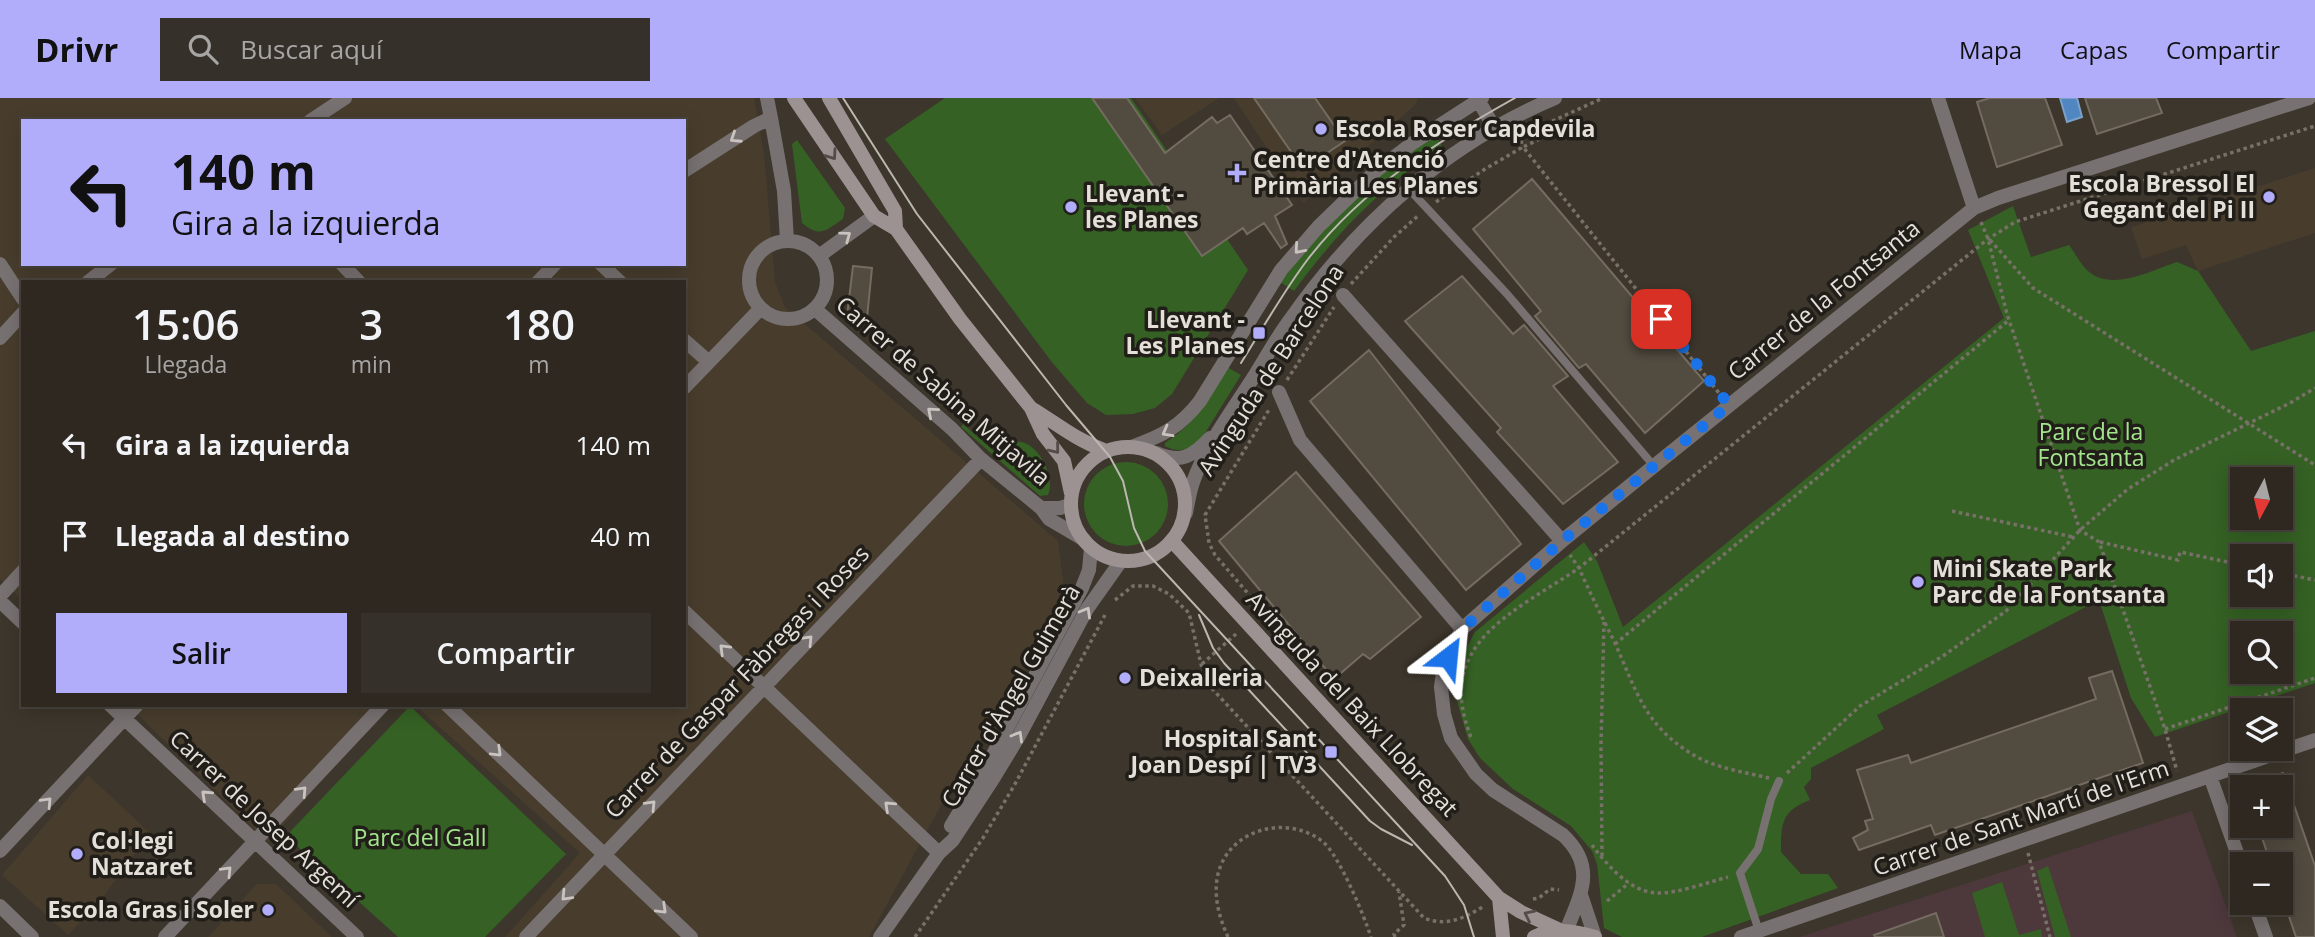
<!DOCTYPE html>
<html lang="es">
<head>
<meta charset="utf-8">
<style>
  :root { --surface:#2e2821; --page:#36302a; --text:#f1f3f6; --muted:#a7a6a5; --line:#49443f; --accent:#b1adfa }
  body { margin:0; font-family:"Open Sans",sans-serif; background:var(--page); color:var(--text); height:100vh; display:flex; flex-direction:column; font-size:26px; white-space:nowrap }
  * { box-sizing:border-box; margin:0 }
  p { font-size:23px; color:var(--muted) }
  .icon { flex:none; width:38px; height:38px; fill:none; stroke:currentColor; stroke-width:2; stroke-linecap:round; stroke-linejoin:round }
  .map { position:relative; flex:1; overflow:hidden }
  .side { position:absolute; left:21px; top:182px; width:665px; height:427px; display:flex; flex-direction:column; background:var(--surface); border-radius:0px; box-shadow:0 4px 18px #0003,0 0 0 2px var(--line) }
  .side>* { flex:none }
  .top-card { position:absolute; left:21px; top:21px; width:665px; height:147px; border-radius:0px; box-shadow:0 4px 18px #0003,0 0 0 2px var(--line); background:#b1adfa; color:#111; overflow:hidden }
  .needle { width:46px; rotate:187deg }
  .controls { position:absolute; left:2230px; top:369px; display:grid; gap:14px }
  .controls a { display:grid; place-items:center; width:63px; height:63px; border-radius:0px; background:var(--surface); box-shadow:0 4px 18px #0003,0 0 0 2px var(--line); font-size:35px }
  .pin { position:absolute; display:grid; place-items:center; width:60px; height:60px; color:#fff; margin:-30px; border-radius:14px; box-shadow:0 4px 10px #0006 }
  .me { position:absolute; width:77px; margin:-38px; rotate:29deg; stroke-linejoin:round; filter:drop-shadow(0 0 5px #0008) }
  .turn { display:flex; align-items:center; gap:24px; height:147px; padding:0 35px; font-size:32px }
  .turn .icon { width:91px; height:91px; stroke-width:2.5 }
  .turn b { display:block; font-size:49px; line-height:60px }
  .eta { display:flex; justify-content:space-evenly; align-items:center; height:119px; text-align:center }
  .eta b { font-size:42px; font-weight:600; line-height:49px }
  .button { display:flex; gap:14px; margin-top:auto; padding:14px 35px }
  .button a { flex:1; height:80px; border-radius:0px; background:var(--accent); color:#111; font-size:28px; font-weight:600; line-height:80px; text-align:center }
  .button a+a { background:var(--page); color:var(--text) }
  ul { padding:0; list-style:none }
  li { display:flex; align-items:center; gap:21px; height:91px; padding:0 35px }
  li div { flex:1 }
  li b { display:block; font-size:26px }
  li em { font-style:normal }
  header { display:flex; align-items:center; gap:42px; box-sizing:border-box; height:98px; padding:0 35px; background:var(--accent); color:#111 }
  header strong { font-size:33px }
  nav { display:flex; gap:38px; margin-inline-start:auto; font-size:24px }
  .search { width:490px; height:63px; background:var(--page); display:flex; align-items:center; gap:18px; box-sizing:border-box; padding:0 24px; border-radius:0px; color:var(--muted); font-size:26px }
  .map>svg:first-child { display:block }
  .built { fill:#483d2d; fill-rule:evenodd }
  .medical { fill:#4d383c }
  .green { fill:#356124; fill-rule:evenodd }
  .water { fill:#5086c1; stroke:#7ca1c8; stroke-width:2 }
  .building { fill:#524b40; stroke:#756c61; stroke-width:2 }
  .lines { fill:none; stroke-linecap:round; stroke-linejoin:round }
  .path { stroke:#777168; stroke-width:3.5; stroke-dasharray:3.5 3.5; stroke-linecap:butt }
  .lane { stroke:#787171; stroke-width:8 }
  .street { stroke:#787171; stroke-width:14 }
  .secondary { stroke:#9d9292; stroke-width:14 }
  .tram { stroke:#bcb7b0; stroke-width:2 }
  .oneway { stroke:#c9c4bf }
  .oneway2 { stroke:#534c49 }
  .route { stroke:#1a73e8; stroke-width:12; stroke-dasharray:0 21.6 }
  .poi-dot { fill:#b1adfa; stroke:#211e19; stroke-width:2.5 }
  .labels { text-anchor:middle; stroke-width:7; stroke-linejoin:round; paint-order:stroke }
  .poi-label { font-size:23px; font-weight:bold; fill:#e4dfd9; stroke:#211e19; text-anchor:start }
  .street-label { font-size:23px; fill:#e4dfd9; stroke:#211e19 }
  .park-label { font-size:23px; fill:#a2e58c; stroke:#211e19 }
</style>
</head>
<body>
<header>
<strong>Drivr</strong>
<div class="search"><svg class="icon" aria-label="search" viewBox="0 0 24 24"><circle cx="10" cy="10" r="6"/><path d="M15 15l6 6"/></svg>Buscar aquí</div>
<nav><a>Mapa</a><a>Capas</a><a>Compartir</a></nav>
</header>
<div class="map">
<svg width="2315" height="839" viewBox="0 0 2315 839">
  <rect width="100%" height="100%" fill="#3d362c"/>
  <!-- built -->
  <path class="built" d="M0,0H754L764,56L775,184L785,209L1058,443L1066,506L952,687L869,839H505L580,755L415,607H684V184H23V503L0,481ZM23,23H684V166H23Z
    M1135,0H1219L1162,37Z
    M1234,0H1418L1415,7L1303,105Z
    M2315,70V135L2198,173L2186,147L2142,161L2131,129Z
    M128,607H388L268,744Z
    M88,677L150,735L98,806L68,837L2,777Z
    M257,786H276L332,839H208Z"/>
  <!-- medical -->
  <path class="medical" d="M2192,713L2237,839H1799Z"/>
  <!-- green -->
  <path class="green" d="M945,0H1131L1248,172L1172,296L1155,310L1133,316L1106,317L1087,305L1051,263L885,41Z
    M1436,37L1442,49C1383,86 1335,137 1294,193L1280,184C1305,154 1330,124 1359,96C1383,74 1409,55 1436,37Z
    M797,42L845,110L843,121C825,133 820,140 802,125L792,46Z
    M2013,108L2031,159L2069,147C2074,154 2079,163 2085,170C2108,196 2150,173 2177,164L2198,173L2251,253L2315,233V585L2155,639L2131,600L2099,502L1877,617L1884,631L1811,670V681L1804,689L1810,702C1781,713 1781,726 1781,754L1801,776H1828L1838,790L1702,839H1622L1604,830L1597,766L1592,753L1571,728L1513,691L1480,660L1468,641L1457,603L1458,578L1464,554L1475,534L1584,444L1597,463L1623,529L2004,220L1968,132ZM2242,382H2280V420H2242ZM2242,458H2280V497H2242ZM2242,536H2280V574H2242Z
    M1227,269L1241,277L1202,340C1192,351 1179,356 1165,348V345C1195,326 1209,299 1227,269Z
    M963,326L1001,359L1010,345C1033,335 1057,376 1048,397L1040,398L961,329Z
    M1084 406a42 42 0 1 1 84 0a42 42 0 1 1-84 0Z
    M410,608L566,756L485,839H398L286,738Z
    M2048,768L2071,839H2055L2037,773Z
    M2002,784L2019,837L2041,831L2042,839H1985L1972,795Z"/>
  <!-- water -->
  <path class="water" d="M2060,0H2077L2082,19L2067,24Z"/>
  <!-- building -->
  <path class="building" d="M1092,0H1127L1165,55L1212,19L1217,25L1230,17L1292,107L1275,118L1287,146L1281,150L1264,125L1247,136L1243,130L1202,158Z
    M1254,0H1315L1345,43L1303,71Z
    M1990,0H2045L2062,47L1997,69L1977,4Z
    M2085,0H2156L2162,15L2097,36Z
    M1532,81L1704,283L1645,335L1586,266L1579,270L1535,218L1541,213L1473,131Z
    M853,168L872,170L867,220L847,218Z
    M1462,178L1513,236L1524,227L1568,278L1553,288L1618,364L1563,406L1497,334L1501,330L1405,223Z
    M1369,252L1521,446L1466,492L1310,303Z
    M1296,374L1421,519L1370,561L1363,556L1334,581L1219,443Z
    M2112,573L2143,665L1935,737L1931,727L1859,752L1853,740L1868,732L1865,723L1873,721L1857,672L1908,657L1911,665L2096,601L2089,580Z
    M2283,675L2315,768V839H2296L2280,792V766H2271L2258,728H2280V676Z
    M1936,815L1944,839H1875L1874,837Z"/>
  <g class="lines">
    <!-- path -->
    <path class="path" d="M1534,34L1538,42L1523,49L1719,295
      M1436,104L1485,71L1521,50L1522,37L1603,0
      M1981,124L1988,141L2007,216L2080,432L2099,444L2165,631L2177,673
      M1990,142L2033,190L2315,367
      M1351,186L1394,139L1419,117
      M1287,282L1334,209
      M1952,413L2073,439
      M2100,444L2178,462L2180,454L2242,467
      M2280,475L2315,482
      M1115,502L1133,488H1153L1169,496L1189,515L1205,583L1424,820C1446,829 1465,820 1484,808
      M1260,515L1263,513L1215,457L1209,445L1205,417L1270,310
      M1615,546L2009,222
      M1202,566L1236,536
      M2165,631L2315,580
      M1471,639C1433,545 1515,514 1579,470L1570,457
      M1787,675L1860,608L1943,558L2006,513L2080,432L2128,391L2174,362L2290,305L2315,290
      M1769,680C1744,674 1714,670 1692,656C1643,626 1636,591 1614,543C1602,519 1590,495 1579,470L1988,141L2015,124L2315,28
      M1592,747C1607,767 1630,794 1657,795C1676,796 1709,784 1728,779
      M2028,755L2050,839
      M1602,758L1601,646L1604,524
      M1533,801L1539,800L1550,791L1559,792
      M1607,803L1629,785
      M915,839L983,740L1015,686L1105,517
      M1228,839C1219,819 1213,798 1218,776C1229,731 1286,716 1322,743C1339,756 1364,818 1371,839
      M1395,839L1394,836L1404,827L1399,794"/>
    <!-- lane -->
    <path class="lane" d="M1408,90L1507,196L1654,368
      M1759,833L1740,775L1758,751L1771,701L1779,683"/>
    <!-- street -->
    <path class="street" d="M1477,0L1495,31
      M1938,0L1974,110
      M771,20L784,93L787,143
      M310,23L345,0
      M684,73L754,28L771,20L767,0
      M749 182a39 39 0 1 1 78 0a39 39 0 1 1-78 0Z
      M819,158L874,118
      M0,166L23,201
      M342,166L359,184
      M601,166L620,184
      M88,184L111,166
      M538,184L555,166
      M1343,197L1562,443
      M815,211L952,331L981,361L1041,410L1049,421L1083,441
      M0,240L23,215
      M684,242L709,264
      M684,290L760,211
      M1279,294L1300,342L1462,531
      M1131,349C1162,338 1180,329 1200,303L1281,172L1319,128L1377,72L1414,44L1482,0
      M1156,355C1181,366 1193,358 1210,340
      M1041,410H1060L1070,407
      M1186,415C1188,404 1190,393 1193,384C1206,347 1234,310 1255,277C1267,258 1278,237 1292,219C1359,124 1448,45 1555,0
      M0,498L23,473
      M0,503L23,525
      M684,513L939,755
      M110,607L357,839
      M447,607L691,839
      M2210,678L2242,769
      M951,728L982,677L1082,490L1089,472L1091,450
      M0,753L137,607
      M1581,797L1595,839
      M2254,805L2266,839
      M0,808L32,839
      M1566,833C1581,796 1597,769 1563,737L1493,692L1476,676L1451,640L1444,616L1441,589L1443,574L1448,559L1462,531L1562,443L1654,368L1974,110L1998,100L2309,0
      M165,839L383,607
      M526,839L981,361
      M880,839L939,755L953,742L993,681L1019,638L1087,511L1121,463
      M1741,839L2315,642"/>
    <!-- secondary -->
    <path class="secondary" d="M794,0L874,118L896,131L960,221L1031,310L1043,336L1064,363L1071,395
      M829,0L895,113L896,131
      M1031,310C1056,325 1076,342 1104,352
      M1071 406a57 57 0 1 1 114 0a57 57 0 1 1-114 0Z
      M1172,443L1499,800L1521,814L1560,832
      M1499,800L1503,839
      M1534,839C1554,829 1575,833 1595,839"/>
    <!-- tram -->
    <path class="tram" d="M843,0L917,116L1066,307L1110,359L1123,383L1134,430L1145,453L1445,778L1464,807L1474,839
      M1241,265C1263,230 1283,194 1308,161C1363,90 1438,43 1515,0
      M1199,517L1213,550L1224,565L1370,723L1381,731L1412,747"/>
  </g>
  <!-- one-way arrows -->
  <defs><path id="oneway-chevron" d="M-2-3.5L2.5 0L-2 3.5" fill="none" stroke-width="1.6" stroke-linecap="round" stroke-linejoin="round" transform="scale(1.75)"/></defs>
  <g class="oneway">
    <use href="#oneway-chevron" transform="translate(735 40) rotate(147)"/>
    <use href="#oneway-chevron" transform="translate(846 138) rotate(-36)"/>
    <use href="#oneway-chevron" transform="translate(1299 151) rotate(131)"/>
    <use href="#oneway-chevron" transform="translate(932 314) rotate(-139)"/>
    <use href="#oneway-chevron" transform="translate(1167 334) rotate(151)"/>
    <use href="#oneway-chevron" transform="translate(1086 514) rotate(-60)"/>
    <use href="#oneway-chevron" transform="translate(808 542) rotate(-46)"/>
    <use href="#oneway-chevron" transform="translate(724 551) rotate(-136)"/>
    <use href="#oneway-chevron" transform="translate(1018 638) rotate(-60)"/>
    <use href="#oneway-chevron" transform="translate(497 654) rotate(44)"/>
    <use href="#oneway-chevron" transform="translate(302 693) rotate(-47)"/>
    <use href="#oneway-chevron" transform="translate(206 697) rotate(-137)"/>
    <use href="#oneway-chevron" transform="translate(47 704) rotate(-47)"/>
    <use href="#oneway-chevron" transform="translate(651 707) rotate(-46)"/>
    <use href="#oneway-chevron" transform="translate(889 708) rotate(-137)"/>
    <use href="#oneway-chevron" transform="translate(227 773) rotate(-46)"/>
    <use href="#oneway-chevron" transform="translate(566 798) rotate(134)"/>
    <use href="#oneway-chevron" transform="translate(662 811) rotate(44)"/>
  </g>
  <g class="oneway2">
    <use href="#oneway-chevron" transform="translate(832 57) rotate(55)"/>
    <use href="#oneway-chevron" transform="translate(1055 351) rotate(51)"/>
    <use href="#oneway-chevron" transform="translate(1529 817) rotate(-154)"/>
  </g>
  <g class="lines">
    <!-- route -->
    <path class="route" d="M1448,559L1462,531L1562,443L1729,307L1661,221"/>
  </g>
  <!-- markers -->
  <g class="poi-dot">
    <circle cx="1321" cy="31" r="7"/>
    <path d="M1233.5 64.5h7v7h7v7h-7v7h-7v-7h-7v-7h7z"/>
    <circle cx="2269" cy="99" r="7"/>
    <circle cx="1071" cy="109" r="7"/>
    <rect x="1252" y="228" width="14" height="14" rx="3.5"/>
    <circle cx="1918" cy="484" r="7"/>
    <circle cx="1125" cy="580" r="7"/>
    <rect x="1324" y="647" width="14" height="14" rx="3.5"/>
    <circle cx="77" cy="756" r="7"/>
    <circle cx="268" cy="812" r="7"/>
  </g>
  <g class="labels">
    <!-- poi labels -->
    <g class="poi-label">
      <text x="1335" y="39">Escola Roser Capdevila</text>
      <text x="1253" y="70">Centre d'Atenció<tspan x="1253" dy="26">Primària Les Planes</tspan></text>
      <text x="2255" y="94" text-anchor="end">Escola Bressol El<tspan x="2255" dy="26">Gegant del Pi II</tspan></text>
      <text x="1085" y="104">Llevant -<tspan x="1085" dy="26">les Planes</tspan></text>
      <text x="1245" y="230" text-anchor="end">Llevant -<tspan x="1245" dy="26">Les Planes</tspan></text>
      <text x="1932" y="479">Mini Skate Park<tspan x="1932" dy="26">Parc de la Fontsanta</tspan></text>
      <text x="1139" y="588">Deixalleria</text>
      <text x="1317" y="649" text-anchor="end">Hospital Sant<tspan x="1317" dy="26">Joan Despí | TV3</tspan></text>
      <text x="91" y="751">Col·legi<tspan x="91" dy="26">Natzaret</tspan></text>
      <text x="254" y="820" text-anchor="end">Escola Gras i Soler</text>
    </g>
    <!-- street labels -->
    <g class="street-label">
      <text transform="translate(1824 202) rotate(-39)" y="8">Carrer de la Fontsanta</text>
      <text transform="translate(1271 272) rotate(-57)" y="8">Avinguda de Barcelona</text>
      <text transform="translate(943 293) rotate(41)" y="8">Carrer de Sabina Mitjavila</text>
      <text transform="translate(737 584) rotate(-46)" y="8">Carrer de Gaspar Fàbregas i Roses</text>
      <text transform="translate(1011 598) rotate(-60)" y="8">Carrer d'Àngel Guimerà</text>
      <text transform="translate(1352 606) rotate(47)" y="8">Avinguda del Baix Llobregat</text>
      <text transform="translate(2021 720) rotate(-19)" y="8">Carrer de Sant Martí de l'Erm</text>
      <text transform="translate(264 721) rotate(43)" y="8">Carrer de Josep Argemí</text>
    </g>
    <!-- park labels -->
    <g class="park-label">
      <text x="2091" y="342">Parc de la<tspan x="2091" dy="26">Fontsanta</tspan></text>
      <text x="420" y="748">Parc del Gall</text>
    </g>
  </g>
</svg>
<div class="controls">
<a><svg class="needle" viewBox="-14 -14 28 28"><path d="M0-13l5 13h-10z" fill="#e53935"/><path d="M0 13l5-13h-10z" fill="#a7a6a5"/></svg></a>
<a><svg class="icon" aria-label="sound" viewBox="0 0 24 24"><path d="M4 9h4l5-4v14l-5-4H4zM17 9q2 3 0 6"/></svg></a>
<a><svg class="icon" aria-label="search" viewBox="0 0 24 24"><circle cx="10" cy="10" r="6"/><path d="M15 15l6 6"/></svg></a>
<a><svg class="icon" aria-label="layers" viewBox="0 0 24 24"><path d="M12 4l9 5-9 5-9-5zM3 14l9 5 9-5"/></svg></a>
<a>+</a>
<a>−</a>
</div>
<div class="pin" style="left:1661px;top:221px;background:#d93025"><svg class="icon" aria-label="arrive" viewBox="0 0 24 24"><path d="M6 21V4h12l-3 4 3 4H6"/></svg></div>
<svg class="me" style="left:1448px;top:559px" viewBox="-20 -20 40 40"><path d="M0-17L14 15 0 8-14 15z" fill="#1a73e8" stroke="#fff" stroke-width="4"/></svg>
<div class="top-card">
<div class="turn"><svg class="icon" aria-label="left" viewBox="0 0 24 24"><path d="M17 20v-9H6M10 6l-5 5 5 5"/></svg><div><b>140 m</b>Gira a la izquierda</div></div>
</div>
<section class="side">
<div class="eta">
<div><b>15:06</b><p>Llegada</p></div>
<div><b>3</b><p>min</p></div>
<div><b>180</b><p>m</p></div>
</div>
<ul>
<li><svg class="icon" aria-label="left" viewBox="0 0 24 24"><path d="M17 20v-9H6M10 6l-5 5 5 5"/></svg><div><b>Gira a la izquierda</b></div><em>140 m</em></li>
<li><svg class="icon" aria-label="arrive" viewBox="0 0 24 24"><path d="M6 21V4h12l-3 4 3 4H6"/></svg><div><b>Llegada al destino</b></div><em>40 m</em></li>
</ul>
<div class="button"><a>Salir</a><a>Compartir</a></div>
</section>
</div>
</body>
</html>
